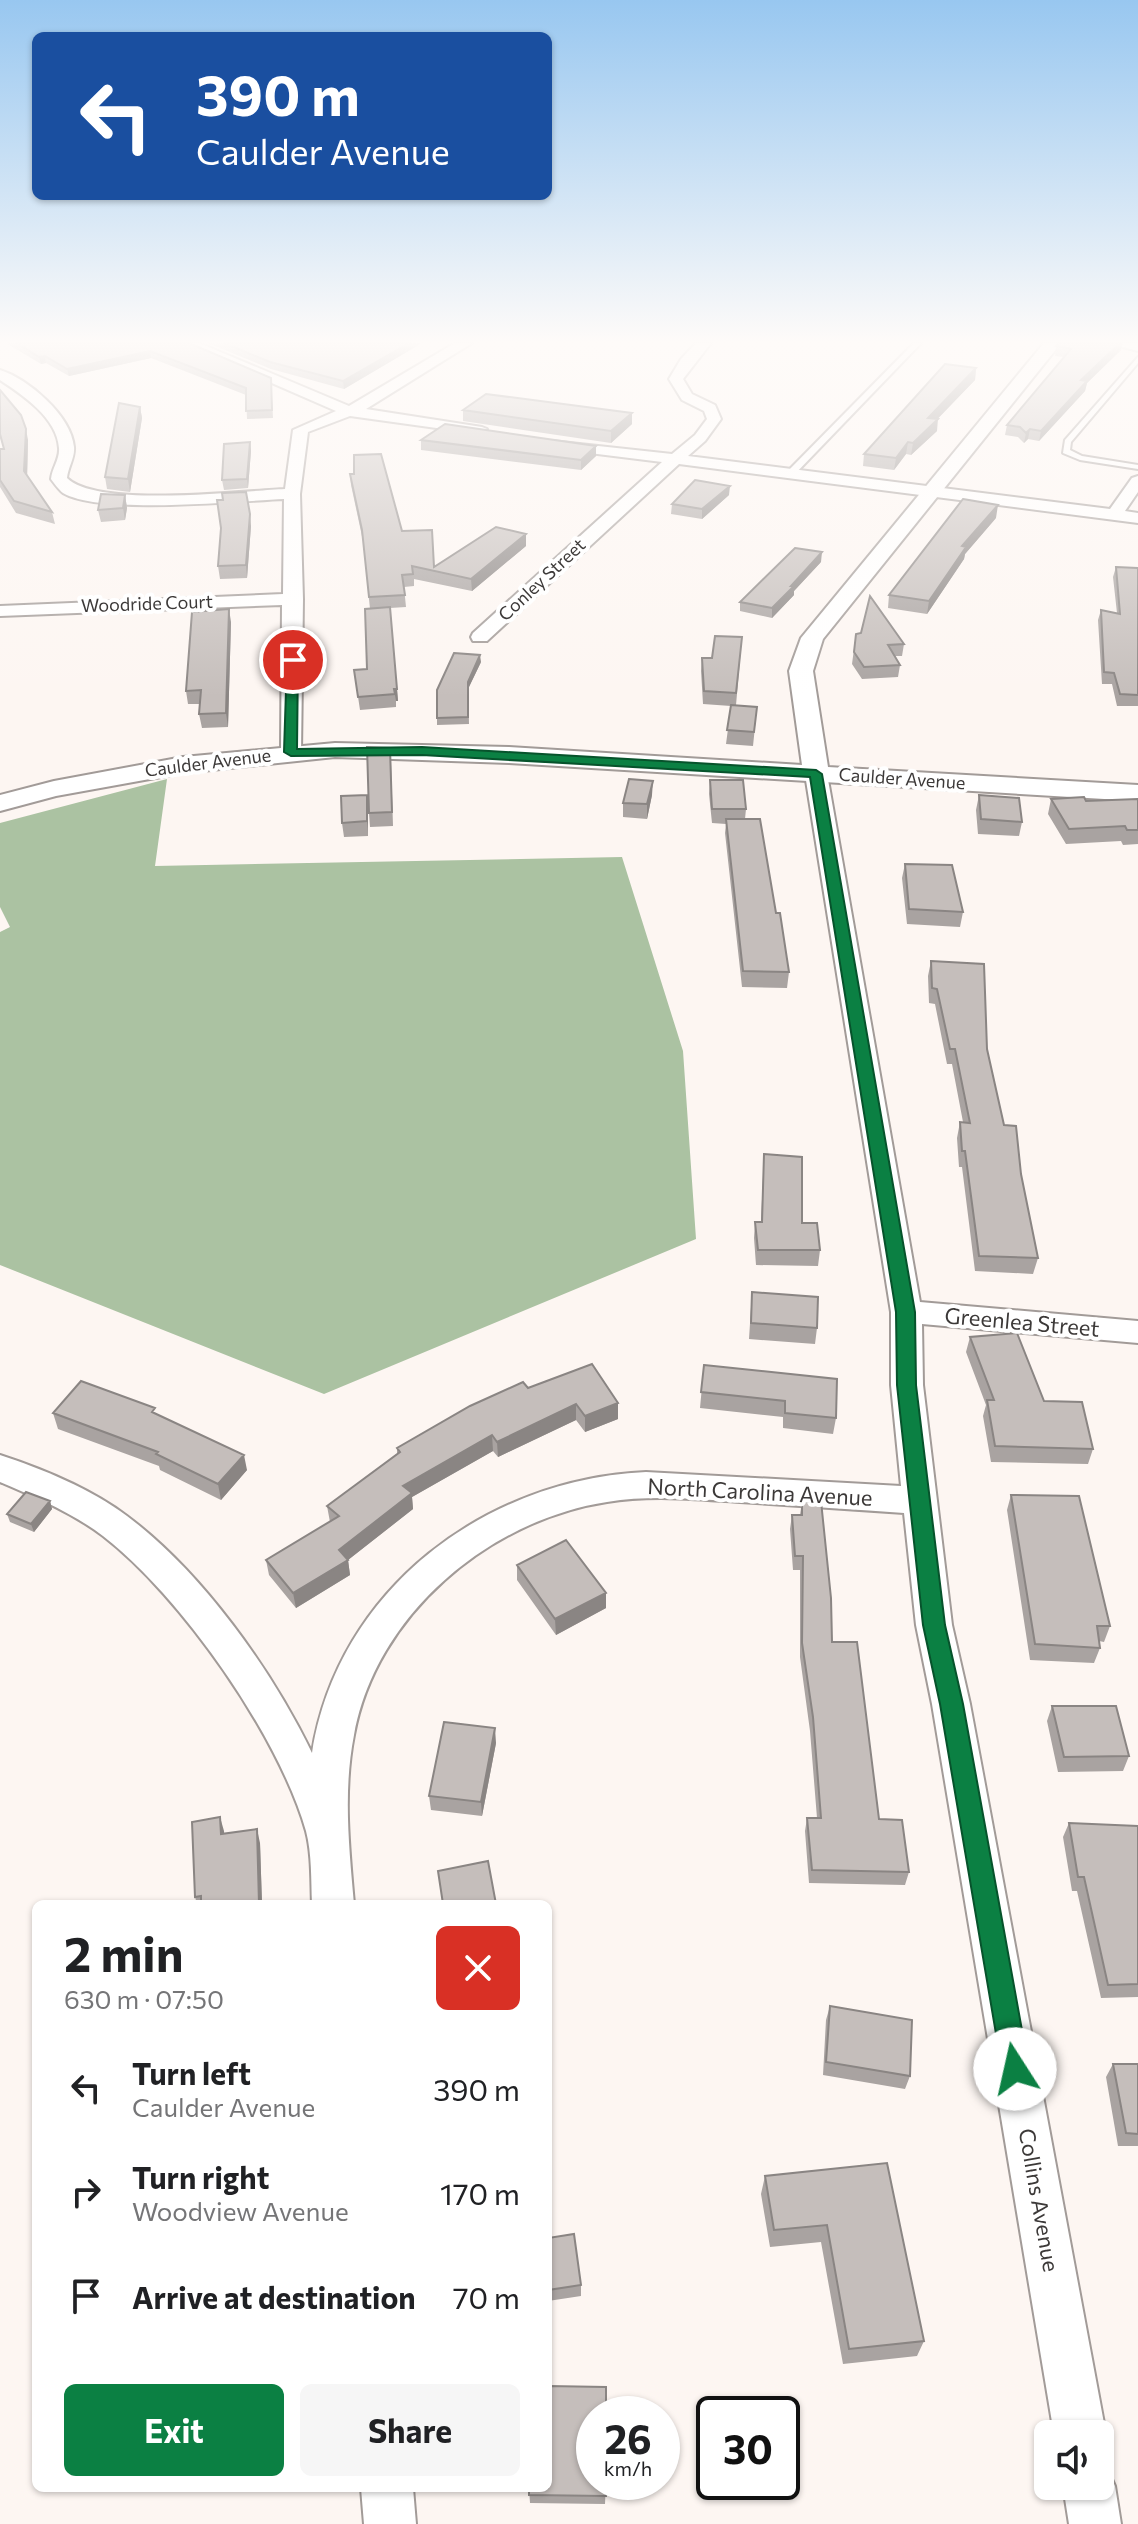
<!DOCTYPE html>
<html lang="en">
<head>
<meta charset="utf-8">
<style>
  :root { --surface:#fff; --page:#f6f6f6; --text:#202124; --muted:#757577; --accent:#0b8043 }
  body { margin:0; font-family:Commissioner,sans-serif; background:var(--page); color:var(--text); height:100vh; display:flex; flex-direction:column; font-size:30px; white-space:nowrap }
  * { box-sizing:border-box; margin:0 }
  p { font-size:26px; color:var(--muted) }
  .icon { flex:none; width:44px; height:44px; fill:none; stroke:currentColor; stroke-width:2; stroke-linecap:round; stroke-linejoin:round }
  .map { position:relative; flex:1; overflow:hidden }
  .side { position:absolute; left:32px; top:1900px; width:520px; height:592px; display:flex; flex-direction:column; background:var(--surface); border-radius:12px; box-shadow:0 2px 6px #0004 }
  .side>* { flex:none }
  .banner { position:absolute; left:32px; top:32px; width:520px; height:168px; border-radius:12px; box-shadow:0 2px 6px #0004; background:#1a4fa0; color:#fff; overflow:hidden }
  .controls { position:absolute; left:1034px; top:2420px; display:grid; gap:16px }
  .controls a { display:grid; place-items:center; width:80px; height:80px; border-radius:12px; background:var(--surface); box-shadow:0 2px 6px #0004; font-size:40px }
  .speed { position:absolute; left:576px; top:2396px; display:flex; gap:16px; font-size:40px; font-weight:700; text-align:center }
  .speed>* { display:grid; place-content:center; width:104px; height:104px; border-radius:50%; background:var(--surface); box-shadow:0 2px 6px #0004; line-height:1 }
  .speed small { font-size:20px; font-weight:400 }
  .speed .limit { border:4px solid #111; border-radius:12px; background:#fff; color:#111 }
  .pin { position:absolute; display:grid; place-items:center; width:68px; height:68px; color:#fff; margin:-34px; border:4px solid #fff; border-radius:50%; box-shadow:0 2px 8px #0007 }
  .me { position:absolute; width:88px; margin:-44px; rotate:350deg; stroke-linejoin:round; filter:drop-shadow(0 0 6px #0008) }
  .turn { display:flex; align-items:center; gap:28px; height:168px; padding:0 32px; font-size:36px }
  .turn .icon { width:104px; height:104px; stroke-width:2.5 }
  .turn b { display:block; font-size:56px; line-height:68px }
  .round { display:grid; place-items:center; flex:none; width:84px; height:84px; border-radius:12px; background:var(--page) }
  .summary { display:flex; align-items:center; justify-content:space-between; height:136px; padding:0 32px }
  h1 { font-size:48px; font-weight:700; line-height:60px }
  .primary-button { display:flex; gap:16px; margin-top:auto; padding:16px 32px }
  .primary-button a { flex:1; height:92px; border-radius:12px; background:var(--accent); color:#fff; font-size:32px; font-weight:700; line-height:92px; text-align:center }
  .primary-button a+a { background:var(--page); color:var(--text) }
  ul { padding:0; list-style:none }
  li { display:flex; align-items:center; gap:24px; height:104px; padding:0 32px }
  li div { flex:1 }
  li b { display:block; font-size:30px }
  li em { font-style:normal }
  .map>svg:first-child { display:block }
  .forest { fill:#abc2a2 }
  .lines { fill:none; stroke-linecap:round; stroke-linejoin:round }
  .service-casing { stroke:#a29b98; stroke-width:4 }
  .minor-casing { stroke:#a29b98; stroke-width:4 }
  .tertiary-casing { stroke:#a29b98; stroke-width:4 }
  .service { fill:#fff; fill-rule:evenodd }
  .minor { fill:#fff; fill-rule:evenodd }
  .tertiary { fill:#fff; fill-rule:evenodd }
  .wall { fill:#a9a3a1 }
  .shaded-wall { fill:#8a8583 }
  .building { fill:#c5bebb; stroke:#8a8583; stroke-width:2 }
  .route { fill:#0b8043; stroke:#07532c; stroke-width:2 }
  .labels { text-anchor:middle; stroke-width:8; stroke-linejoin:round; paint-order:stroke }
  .far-street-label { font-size:18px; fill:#3c3938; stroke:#fff }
  .street-label { font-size:22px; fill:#3c3938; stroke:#fff }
</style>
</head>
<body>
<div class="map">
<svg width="1138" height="2524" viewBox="0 0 1138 2524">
  <rect width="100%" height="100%" fill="#fdf6f2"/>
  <!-- forest -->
  <path class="forest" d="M167,779L155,866L622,857L683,1051L696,1239L324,1394L0,1265V932L10,927L0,907V823Z"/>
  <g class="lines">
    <defs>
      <path id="service" d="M914,343H921L792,477H786V473Z
        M1138,357V363L1071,442L1070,450L1082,456L1138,465V469L1080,460L1063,453L1065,440Z"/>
      <path id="minor" d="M180,343H199L349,406L455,343H472L366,409L482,427L487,429V435L350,416L308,432L300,494L303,599L301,752L298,756H284L281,752L282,605L0,616V606L283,594L284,499C238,501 100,515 63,493C59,490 54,483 51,479C52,468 60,459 59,448C57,418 23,395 0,380V370C28,379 71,415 74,447C75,458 68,467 67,478C97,508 239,491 285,489L293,430L336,411Z
        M696,343H711L683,379L692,394L715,405L721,419L705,441L688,456L1110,509L1132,478L1138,476V492L1125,511L1138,513V523L679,464L487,641H473L471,637L473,633L662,462L557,449L552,447V441L672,454L695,435L707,419L704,411L682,400L669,379L681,359Z
        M1117,343H1138V351L1119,346Z
        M816,768L827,774L920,1302L1138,1321V1343L922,1324L923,1385L952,1625L970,1704L1106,2434L1100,2447V2434H1054L932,1704L916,1625L904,1513C850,1509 795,1506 740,1502C696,1499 650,1495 607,1502C489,1520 376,1615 354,1735C343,1791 349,1847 354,1904H312C311,1880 312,1854 306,1831C279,1736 181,1596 103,1536C73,1513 35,1497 0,1482V1455C43,1469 91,1489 127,1516C202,1572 271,1669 312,1753C338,1589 486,1479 646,1472L901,1486L891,1385V1312L805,774Z
        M1100,2465L1107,2468L1115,2486L1121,2524H1069L1063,2486H1100Z
        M361,2488H413L416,2524H364Z"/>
      <path id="tertiary" d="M1044,343H1061L823,639L813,671L828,767L1138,785V801L509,763L335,757L183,773L56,796L0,811V795L54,781L183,757L335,743L509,747L802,765L789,671L801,638Z"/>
    </defs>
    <!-- service casing -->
    <use href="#service" class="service-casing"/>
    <!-- minor casing -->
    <use href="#minor" class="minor-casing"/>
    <!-- tertiary casing -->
    <use href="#tertiary" class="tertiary-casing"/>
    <!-- service -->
    <use href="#service" class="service"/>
    <!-- minor -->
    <use href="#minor" class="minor"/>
    <!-- tertiary -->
    <use href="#tertiary" class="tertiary"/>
  </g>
  <!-- wall -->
  <path class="wall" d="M6,343H189L271,378L273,418L247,419L246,395L151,358L69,376L46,363L41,364Z
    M208,343H422L344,389L271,369Z
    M1056,346L1121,350L1087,383L1085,391L1039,441L1028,439L1024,443L1018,437L1005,435L1007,425L1064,357L1055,356Z
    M976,368L975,380L937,419V431L911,455L906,454L894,470L863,466L864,454Z
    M0,390L28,440L27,475L52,512L55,524L16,513L0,487V449H4L0,437Z
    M140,407L142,418L130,492L107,489L105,477Z
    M463,410L632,413V424L611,443L463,421Z
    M421,440L596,446V456L581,470L421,450Z
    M250,442L251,451L248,488L224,490L222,480Z
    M350,474L434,567L526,546L472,591L414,579V586L404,587L406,607L390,608L398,701H396V707L360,710L354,670L367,669L370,609L363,541L351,485Z
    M125,495L127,508L125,520L101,522L98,510Z
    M729,495L702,519L671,514L672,504Z
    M996,518L965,554L964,559L927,614L888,608L889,595Z
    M251,526L247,578L220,579L218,566Z
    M821,562L794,591V595L772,618L740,611V602Z
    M1116,567L1138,568V706H1117L1112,684H1102L1098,620L1101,610L1117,613L1113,577Z
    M231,622L228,727L202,728L199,714L200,704H188L186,691Z
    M856,634L904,644L902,656H895L900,665L898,677L862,679L852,664Z
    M742,637L736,705L757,707L753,746L726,744L731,706L703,704L701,671L702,658H712Z
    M481,662L468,689L469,724L437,725V690Z
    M391,762L393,826L370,827L369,813Z
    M710,780L746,809L745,819L776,913L789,972L787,988L742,987L725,833L726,824L712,823L709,794Z
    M367,795L368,836L344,837L342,823Z
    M652,795L647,819L623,817V803Z
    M979,795L1022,822L1019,836L978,834L976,810Z
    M1051,799L1086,801L1138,799V844L1123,845L1121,841L1066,844L1048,814Z
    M905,864L963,912L960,927L907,924L902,878Z
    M931,961L987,1049L1004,1125L1021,1174L1038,1258L1033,1274L975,1271L962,1167H959L957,1138L960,1122H963L952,1064H947L935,1004L929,1003L928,976Z
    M764,1154L802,1223L820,1250L818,1266L756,1265L754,1238L755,1222H761Z
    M752,1292L817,1328L815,1344L749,1339Z
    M970,1337L1044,1401L1093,1449L1088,1464L991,1462L983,1416L986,1405L966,1352Z
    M704,1365L836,1418L833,1434L783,1428V1417L700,1408Z
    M528,1388L618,1403V1419L585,1432L576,1420L498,1457L493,1451L412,1497L413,1509L348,1560L350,1575L296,1608L269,1575L266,1560L330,1522L327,1506L397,1454V1448Z
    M53,1413L156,1414L247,1470L221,1500L160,1470L159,1466L58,1429Z
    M1011,1495L1110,1626L1104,1642L1099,1641L1100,1648L1094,1663L1030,1660L1007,1510Z
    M50,1501L52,1509L34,1532L10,1522L7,1514Z
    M802,1502L832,1642L879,1819L909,1872L905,1885L809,1883L805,1831L807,1818H817L810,1731L800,1657V1570H793L790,1529L792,1515H800Z
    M517,1565L606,1608L556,1635L517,1580Z
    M1052,1706L1129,1756L1123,1771L1058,1772L1047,1721Z
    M496,1743L482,1816L431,1810L429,1796Z
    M1069,1823L1138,1826V1997L1101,1998L1077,1891H1072L1063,1837Z
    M224,1831V1834L260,1843L262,1904H197L195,1897Z
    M830,2006L910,2076L905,2089L823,2075L826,2020Z
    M1113,2064H1138V2146H1118L1106,2077Z
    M887,2163L924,2341L917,2356L843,2364L821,2242L770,2247L761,2194L765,2176Z
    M548,2238L581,2285V2296L548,2301Z
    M606,2482L605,2504L530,2503L529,2488Z"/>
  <!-- shaded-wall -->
  <path class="shaded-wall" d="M409,343H422L344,389L343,381Z
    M1120,343H1123L1121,350L1087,383L1085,391L1039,441L1041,431L1081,380Z
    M150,351L151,358L69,376L67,369Z
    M45,356L46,363L41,364L39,357Z
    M976,368L975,380L927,430L928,418Z
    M140,407L142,418L130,492L128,479Z
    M632,413V424L611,443V431Z
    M938,419L937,431L911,455L913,443Z
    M26,429L28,440L27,482L24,471Z
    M1030,429L1028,439L1024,443L1026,433Z
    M250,442L251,451L248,488L247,479Z
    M908,442L906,454L894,470L896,458Z
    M596,446V456L581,470V460Z
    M730,486L729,495L702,519V509Z
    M125,495L127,508L125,520L123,508Z
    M998,505L996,518L965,554L964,559L927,614L929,601L962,546Z
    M250,514L251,526L247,578L246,565Z
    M526,534V546L472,591L471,579Z
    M822,552L821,562L794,591V595L772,618V608Z
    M229,609L231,622L228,727L226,713Z
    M480,655L481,662L468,689L469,724L468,682Z
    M394,689H397L398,701H396Z
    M653,781L652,795L647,819V804Z
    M367,795L368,809V836L367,821Z
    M618,1403V1419L585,1432V1416Z
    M576,1404V1420L498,1457L497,1442Z
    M492,1435L493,1451L412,1497L413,1509L348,1560L350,1575L296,1608L293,1593L339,1550L403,1486Z
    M244,1455L247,1470L221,1500L218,1484Z
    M50,1501L52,1509L34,1532L31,1524Z
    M606,1593V1608L556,1635L555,1619Z
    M495,1728L496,1743L482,1816L481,1802Z
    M220,1817L224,1831L225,1849L221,1834Z
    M257,1829L260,1843L262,1904H259Z"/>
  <!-- building -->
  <path class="building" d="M17,343H189L271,378L272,410L246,411V388L150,351L67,369L45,356L39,357Z
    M224,343H409L343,381L270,362Z
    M1059,343H1120L1081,380L1087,381L1041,431L1030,429L1026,433L1020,427L1007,425L1071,349L1056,346Z
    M945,364L976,368L928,418L938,419L913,443L908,442L896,458L864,454Z
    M0,390L21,415L26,429L24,471L52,512L14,501L0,480V449H4L0,434Z
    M486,394L632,413L611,431L463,410Z
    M119,403L140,407L128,479L105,477Z
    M445,424L596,446L581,460L421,440Z
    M250,442L247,479L222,480L224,444Z
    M381,454L402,531L432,530L434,567L496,527L526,534L471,579L412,566L413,574L402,575L405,595L369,597L362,530L350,474H354V455Z
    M695,480L730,486L702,509L672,504Z
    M246,492L250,514L246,565L218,566L221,528L217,500H223L222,493Z
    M101,494L125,495L123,508L98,510Z
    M963,499L998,505L962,546L966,547L929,601L889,595Z
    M795,548L822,552L791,586H794L772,608L740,602Z
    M1116,567L1138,568V695L1120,694L1114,673L1104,672L1101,610L1120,614Z
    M870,596L904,644L888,645L900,665L864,667L854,652L856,634L861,633Z
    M390,607L397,689H394L395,694L358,697L354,670L367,669L365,609Z
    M229,609L226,713L199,714L201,690L186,691L192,612Z
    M715,636L742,637L736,693L704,691L702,658H712Z
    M454,653L480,655L468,682V717L437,718V690Z
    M731,705L757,707L754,732L727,730Z
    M367,747L390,748L392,812L369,813Z
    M629,779L653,781L647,804L623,803Z
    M710,780H743L746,809H712Z
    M367,795V821L342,823L341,796Z
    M979,795L1019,798L1022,822L981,819Z
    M1084,797L1086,801L1138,799V830H1127L1125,826L1069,829L1051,799Z
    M726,819H760L776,913H780L789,972L743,971Z
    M905,864L952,865L963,912L909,909Z
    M931,961L984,964L987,1049L1004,1125L1016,1126L1021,1174L1038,1258L979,1256L965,1151H962L960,1122L970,1123L955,1049H950L937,989L932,988Z
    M764,1154L802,1157V1223H817L820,1250H758L755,1222H762Z
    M752,1292L818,1297L817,1328L751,1323Z
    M1017,1333L1044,1401L1082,1402L1093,1449L995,1446L987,1400H994L970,1337Z
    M592,1364L618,1403L585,1416L576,1404L497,1442L492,1435L403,1486L412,1493L339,1550L348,1560L293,1593L266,1560L339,1516L327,1506L400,1452L397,1448L470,1406L523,1382L528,1388Z
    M704,1365L837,1379L836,1418L785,1413V1401L701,1392Z
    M81,1381L155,1408L152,1412L244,1455L218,1484L156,1454L158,1452L53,1413Z
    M26,1492L50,1501L31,1524L7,1514Z
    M1011,1495L1079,1496L1110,1626H1097L1100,1648L1035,1644Z
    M821,1501L831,1598L832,1642H857L879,1819L902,1820L909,1872L812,1870L807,1818H821L813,1717L802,1643L803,1556H795L792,1515H802V1502Z
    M566,1540L606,1593L555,1619L517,1565Z
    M1052,1706H1116L1129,1756L1064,1757Z
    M444,1722L495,1728L481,1802L429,1796Z
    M220,1817L221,1834L257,1829L259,1904H201V1896L195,1897L192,1822Z
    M1069,1823L1138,1826V1984L1108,1985L1084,1877H1078Z
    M488,1861L496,1904H443L438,1871Z
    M830,2006L912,2020L910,2076L826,2062Z
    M1113,2064H1138V2134L1126,2133Z
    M887,2163L924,2341L849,2349L827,2225L774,2230L765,2176Z
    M574,2234L581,2285L548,2290V2238Z
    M548,2386L606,2387V2414H594V2482H606V2496L529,2495V2488H548Z"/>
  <!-- sky -->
  <linearGradient id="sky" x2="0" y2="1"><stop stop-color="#98c7f0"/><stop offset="0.49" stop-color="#fefbf9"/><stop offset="1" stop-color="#fefbf9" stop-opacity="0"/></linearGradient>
  <rect width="1138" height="697" fill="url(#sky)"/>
  <!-- route -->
  <path class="route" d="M293,657L298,660L297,749L422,747L816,770L822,774L915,1312L916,1385L945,1625L963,1704L1029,2069L1025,2079L1015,2082L1006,2079L1002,2069L940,1704L923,1625L897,1385L896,1312L810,777L422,755L291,756L284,752L287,660Z"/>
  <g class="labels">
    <!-- far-street labels -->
    <g class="far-street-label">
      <text transform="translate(542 580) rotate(-43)" y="6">Conley Street</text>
      <text transform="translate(147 604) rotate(-2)" y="6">Woodride Court</text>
      <text transform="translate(208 763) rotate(-7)" y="6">Caulder Avenue</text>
      <text transform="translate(902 779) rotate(4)" y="6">Caulder Avenue</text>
    </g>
    <!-- street labels -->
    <g class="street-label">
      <text transform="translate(1022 1322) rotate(5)" y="8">Greenlea Street</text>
      <text transform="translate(760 1492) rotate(3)" y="8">North Carolina Avenue</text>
      <text transform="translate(1039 2200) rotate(80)" y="8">Collins Avenue</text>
    </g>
  </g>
</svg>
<div class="controls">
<a><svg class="icon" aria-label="sound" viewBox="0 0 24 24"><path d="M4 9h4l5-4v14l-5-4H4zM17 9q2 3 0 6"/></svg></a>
</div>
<div class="speed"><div>26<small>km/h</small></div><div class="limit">30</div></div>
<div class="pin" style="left:293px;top:660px;background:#d93025"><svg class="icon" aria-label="arrive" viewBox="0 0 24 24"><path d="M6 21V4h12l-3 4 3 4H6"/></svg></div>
<svg class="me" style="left:1015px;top:2069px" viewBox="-20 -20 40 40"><circle r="19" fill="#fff"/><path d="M0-13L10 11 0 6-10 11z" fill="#0b8043"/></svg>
<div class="banner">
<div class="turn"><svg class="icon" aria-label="left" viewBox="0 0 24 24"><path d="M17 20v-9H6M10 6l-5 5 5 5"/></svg><div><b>390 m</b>Caulder Avenue</div></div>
</div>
<section class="side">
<div class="summary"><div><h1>2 min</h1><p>630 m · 07:50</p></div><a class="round" style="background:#d93025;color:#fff"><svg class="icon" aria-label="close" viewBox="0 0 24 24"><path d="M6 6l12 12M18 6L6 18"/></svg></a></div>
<ul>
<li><svg class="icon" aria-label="left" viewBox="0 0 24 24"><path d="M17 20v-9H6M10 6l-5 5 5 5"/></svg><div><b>Turn left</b><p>Caulder Avenue</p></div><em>390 m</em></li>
<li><svg class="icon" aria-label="right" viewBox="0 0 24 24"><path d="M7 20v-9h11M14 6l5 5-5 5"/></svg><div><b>Turn right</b><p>Woodview Avenue</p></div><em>170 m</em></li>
<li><svg class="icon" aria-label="arrive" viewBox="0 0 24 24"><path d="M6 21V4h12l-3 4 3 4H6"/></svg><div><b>Arrive at destination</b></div><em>70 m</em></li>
</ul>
<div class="primary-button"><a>Exit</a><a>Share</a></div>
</section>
</div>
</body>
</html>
